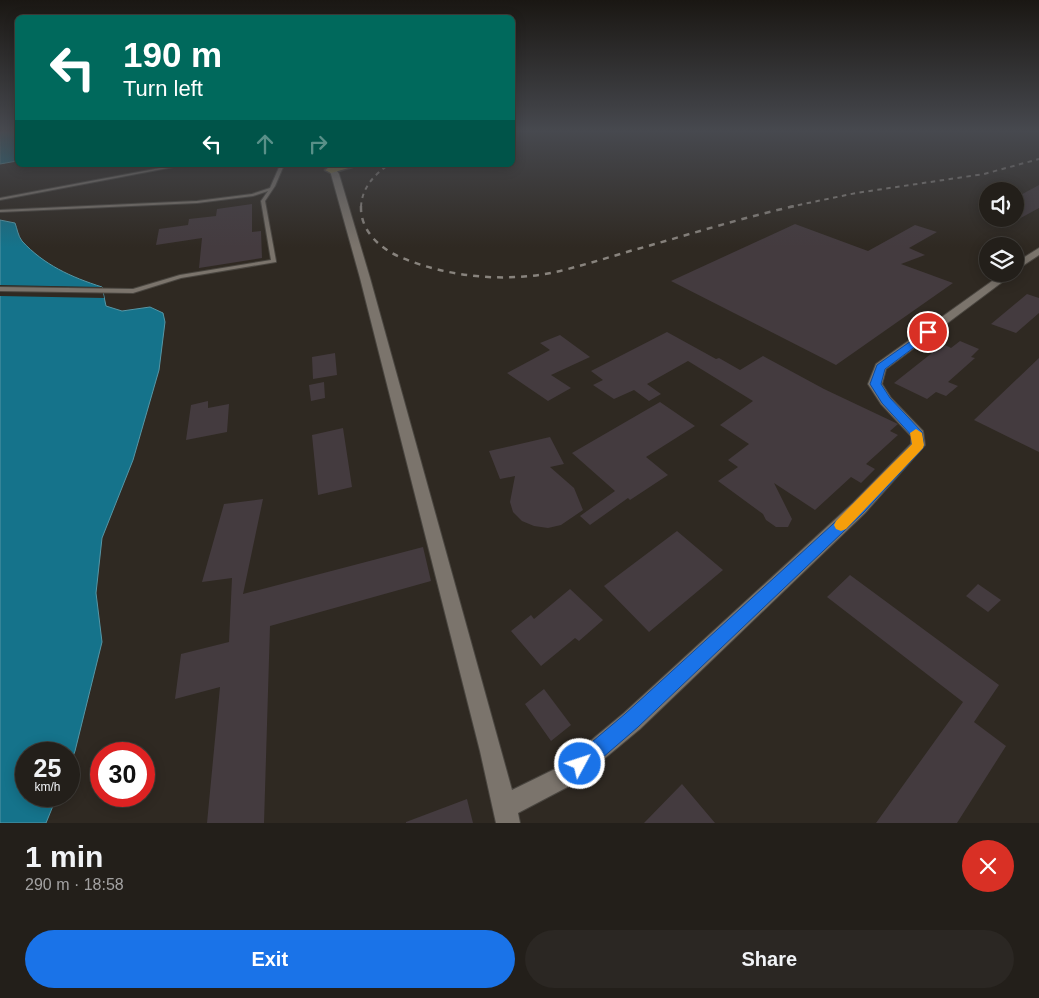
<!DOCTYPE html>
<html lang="en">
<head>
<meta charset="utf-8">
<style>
  :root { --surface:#231f1a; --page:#2b2723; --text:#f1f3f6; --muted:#a3a2a2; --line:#403d39; --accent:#1a73e8 }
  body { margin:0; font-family:Helvetica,sans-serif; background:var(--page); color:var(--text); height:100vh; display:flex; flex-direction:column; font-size:19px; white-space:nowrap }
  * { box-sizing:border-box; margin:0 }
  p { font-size:16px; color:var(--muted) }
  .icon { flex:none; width:28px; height:28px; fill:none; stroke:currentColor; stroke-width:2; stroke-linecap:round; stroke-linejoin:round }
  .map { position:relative; height:823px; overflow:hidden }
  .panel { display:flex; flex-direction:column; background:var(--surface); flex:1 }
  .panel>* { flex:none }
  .guide { position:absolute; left:15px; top:15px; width:500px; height:152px; border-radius:8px; box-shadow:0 2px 12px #0003,0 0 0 1px var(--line); background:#00695c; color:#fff; overflow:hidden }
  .buttons { position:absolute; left:979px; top:182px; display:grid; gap:10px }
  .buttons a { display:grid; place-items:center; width:45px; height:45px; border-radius:50%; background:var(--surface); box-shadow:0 2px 12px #0003,0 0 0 1px var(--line); font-size:25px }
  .speed { position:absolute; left:15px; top:742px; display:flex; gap:10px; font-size:25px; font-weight:700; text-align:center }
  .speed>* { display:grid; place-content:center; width:65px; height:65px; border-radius:50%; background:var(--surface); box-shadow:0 2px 12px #0003,0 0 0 1px var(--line); line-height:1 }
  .speed small { font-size:12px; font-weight:400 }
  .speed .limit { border:8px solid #d22; background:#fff; color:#111 }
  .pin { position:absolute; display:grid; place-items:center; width:42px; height:42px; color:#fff; margin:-21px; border:2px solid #fff; border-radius:50%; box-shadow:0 1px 5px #0007 }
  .me { position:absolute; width:55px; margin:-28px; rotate:50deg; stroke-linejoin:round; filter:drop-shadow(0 0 4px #0008) }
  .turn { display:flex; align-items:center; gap:18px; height:105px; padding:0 25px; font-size:22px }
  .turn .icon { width:65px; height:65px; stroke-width:2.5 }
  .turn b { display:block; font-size:35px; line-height:42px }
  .lanes { display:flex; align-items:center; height:48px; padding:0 25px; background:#0003; justify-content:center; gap:25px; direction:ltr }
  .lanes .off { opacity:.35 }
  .round { display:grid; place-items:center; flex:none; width:52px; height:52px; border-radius:26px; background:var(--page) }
  .overview { display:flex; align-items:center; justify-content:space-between; height:85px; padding:0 25px }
  h1 { font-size:30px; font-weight:700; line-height:38px }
  .action { display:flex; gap:10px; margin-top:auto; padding:10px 25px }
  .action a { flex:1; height:58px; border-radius:30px; background:var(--accent); color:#fff; font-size:20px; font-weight:700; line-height:58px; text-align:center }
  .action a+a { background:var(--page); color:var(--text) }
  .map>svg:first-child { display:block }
  .water { fill:#15738b; stroke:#5696a6 }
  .pier { fill:#2f2922 }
  .building { fill:#443b3f }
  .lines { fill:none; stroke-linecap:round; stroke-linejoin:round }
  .service-casing { stroke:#4a4640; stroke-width:2 }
  .minor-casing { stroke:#4a4640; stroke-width:2 }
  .primary-casing { stroke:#4a4640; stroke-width:3 }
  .service { fill:#7b746c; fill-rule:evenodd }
  .minor { fill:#7b746c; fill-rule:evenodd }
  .primary { fill:#8c7e4c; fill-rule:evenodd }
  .rail-far1 { stroke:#88837d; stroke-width:2; stroke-dasharray:4.5 4.5; stroke-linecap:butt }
  .rail { stroke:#88837d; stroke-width:2.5; stroke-dasharray:6 6; stroke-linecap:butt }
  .route { fill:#1a73e8; stroke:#114b97 }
  .slow { fill:#f59e0b }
</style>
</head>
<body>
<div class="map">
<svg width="1039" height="823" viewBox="0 0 1039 823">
  <rect width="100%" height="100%" fill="#2f2922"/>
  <!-- water -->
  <path class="water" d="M0,132H17V161L0,164Z
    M0,220L15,223C17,228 18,236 22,241C44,265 71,277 102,287L106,306L122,311L150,307L163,313L165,322L159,370L133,460L102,538L96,593L102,642L75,751L69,767V754H26V796H57L46,823H0Z"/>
  <!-- pier -->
  <path class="pier" d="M0,285L102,287L104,298L0,296Z"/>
  <!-- building -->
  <path class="building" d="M1039,185V208L1015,221V198Z
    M252,204V232L261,231L262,258L199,268L202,238L156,245L159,229L188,225L189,219L216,216L217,209Z
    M795,224L868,251L915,225L937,232L909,248L925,255L901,264L953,283L836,365L671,281Z
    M1027,294L1039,298V313L1016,333L991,324Z
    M667,332L716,359L719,358L740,370L763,356L824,389L898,424L890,431L898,435L866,464L875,469L861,483L851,477L815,510L774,483L792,519L788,527H776L766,520L763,514L718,481L738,467L728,460L749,444L720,425L753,401L688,361L647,384L661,394L649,401L634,390L614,399L593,385L603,380L591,371Z
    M560,335L590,357L551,375L571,388L548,401L507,373L550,350L540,343Z
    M960,341L979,349L971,357L975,358L948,382L958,386L946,396L936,392L927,399L894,383L937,349L939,350L945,345L951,348Z
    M335,353L337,375L313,379L312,357Z
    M1039,358V452L974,420Z
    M324,382L325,398L311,401L309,385Z
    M208,401V408L229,404L227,432L186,440L191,405Z
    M660,402L695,426L646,457L668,475L630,500L628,498L590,525L580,516L615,491L572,453Z
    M343,428L352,487L318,495L312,435Z
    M550,437L564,464L550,467L574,488L583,510L561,525L548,528L534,526L522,521L513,512L510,502L515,476L500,479L489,451Z
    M263,499L243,594L423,547L431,581L270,626L264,823H207L220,687L175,699L181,654L229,642L232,578L202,582L224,504Z
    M677,531L723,570L649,632L604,586Z
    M850,575L999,685L974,722L1006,746L957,823H876L963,702L827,597Z
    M978,584L1001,600L988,612L966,596Z
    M570,589L603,620L579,641L575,638L541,666L511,631L531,615L534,619Z
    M544,689L571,725L551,741L525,704Z
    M682,784L715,823H644Z
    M467,799L473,823H406V822Z"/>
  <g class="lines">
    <defs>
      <path id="service" d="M176,165H184L0,200V198Z
        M280,165H284L275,186L265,201L276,261V262L181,278L133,293L0,291V287L133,289L180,275L271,260L261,201L268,191L253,196L197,203L0,212V210L197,201L252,194L270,188Z"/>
      <path id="minor" d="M325,165H333L339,174L370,278L512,790L559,767L624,713L853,503L911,444V436L881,404L868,384L876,364L1002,274H1013L886,369L882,384L891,398L923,431L925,445L865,513L640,729L575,783L518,813L520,823H496L480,751L360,278L331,174Z
        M1039,248V255L1015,271V263Z"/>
      <path id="primary" d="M336,165H354L352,167L331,173L325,170Z"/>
    </defs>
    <!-- service casing -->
    <use href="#service" class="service-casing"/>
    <!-- minor casing -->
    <use href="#minor" class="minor-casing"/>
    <!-- primary casing -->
    <use href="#primary" class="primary-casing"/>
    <!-- service -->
    <use href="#service" class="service"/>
    <!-- minor -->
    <use href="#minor" class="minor"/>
    <!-- primary -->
    <use href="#primary" class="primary"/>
    <!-- rail-far1 -->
    <path class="rail-far1" d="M361,207C362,188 373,176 388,165
      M789,207L856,193L984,174L1039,159"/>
    <!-- rail -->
    <path class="rail" d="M361,206C360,230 379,248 400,257C449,278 509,283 560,271C584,265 607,258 630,251C685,236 740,218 795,206"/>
  </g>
  <!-- sky -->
  <linearGradient id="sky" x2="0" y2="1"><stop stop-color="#1a1713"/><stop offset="0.53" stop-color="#47494f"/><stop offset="1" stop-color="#47494f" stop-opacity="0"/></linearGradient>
  <rect width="1039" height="247" fill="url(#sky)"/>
  <!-- route -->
  <path class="route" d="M928,329L933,332L932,334L885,369L881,384L890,398L922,432L924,445L923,448L864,512L638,727L587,771L580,774L573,771L571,764L573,758L625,714L855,504L912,444V436L882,403L870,384L877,365Z"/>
  <!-- slow -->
  <path class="slow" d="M916,429L922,433L924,445L923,448L846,529L841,531L836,529L834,525L836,521L912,444L910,433Z"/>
</svg>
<div class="buttons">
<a><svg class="icon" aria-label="sound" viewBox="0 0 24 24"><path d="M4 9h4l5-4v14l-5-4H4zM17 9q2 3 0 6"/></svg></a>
<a><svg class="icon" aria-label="layers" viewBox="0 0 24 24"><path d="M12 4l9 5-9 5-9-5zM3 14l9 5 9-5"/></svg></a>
</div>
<div class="speed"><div>25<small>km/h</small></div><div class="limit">30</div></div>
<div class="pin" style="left:928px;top:332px;background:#d93025"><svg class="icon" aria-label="arrive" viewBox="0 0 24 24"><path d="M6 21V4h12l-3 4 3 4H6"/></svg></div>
<svg class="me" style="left:580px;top:764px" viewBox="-20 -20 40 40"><circle r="17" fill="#1a73e8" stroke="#fff" stroke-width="3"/><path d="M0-11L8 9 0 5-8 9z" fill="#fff"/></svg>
<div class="guide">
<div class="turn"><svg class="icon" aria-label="left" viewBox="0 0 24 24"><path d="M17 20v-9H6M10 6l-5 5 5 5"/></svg><div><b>190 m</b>Turn left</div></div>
<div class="lanes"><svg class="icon" aria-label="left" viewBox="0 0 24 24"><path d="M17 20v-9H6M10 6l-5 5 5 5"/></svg><svg class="icon off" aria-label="ahead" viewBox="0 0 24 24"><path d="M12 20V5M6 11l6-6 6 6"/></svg><svg class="icon off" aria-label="right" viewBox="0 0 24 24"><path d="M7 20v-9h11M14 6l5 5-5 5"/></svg></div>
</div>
</div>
<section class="panel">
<div class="overview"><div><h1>1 min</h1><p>290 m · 18:58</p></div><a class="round" style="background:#d93025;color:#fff"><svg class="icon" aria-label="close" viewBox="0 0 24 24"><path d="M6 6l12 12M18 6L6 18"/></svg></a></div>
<div class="action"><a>Exit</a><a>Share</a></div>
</section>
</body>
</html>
